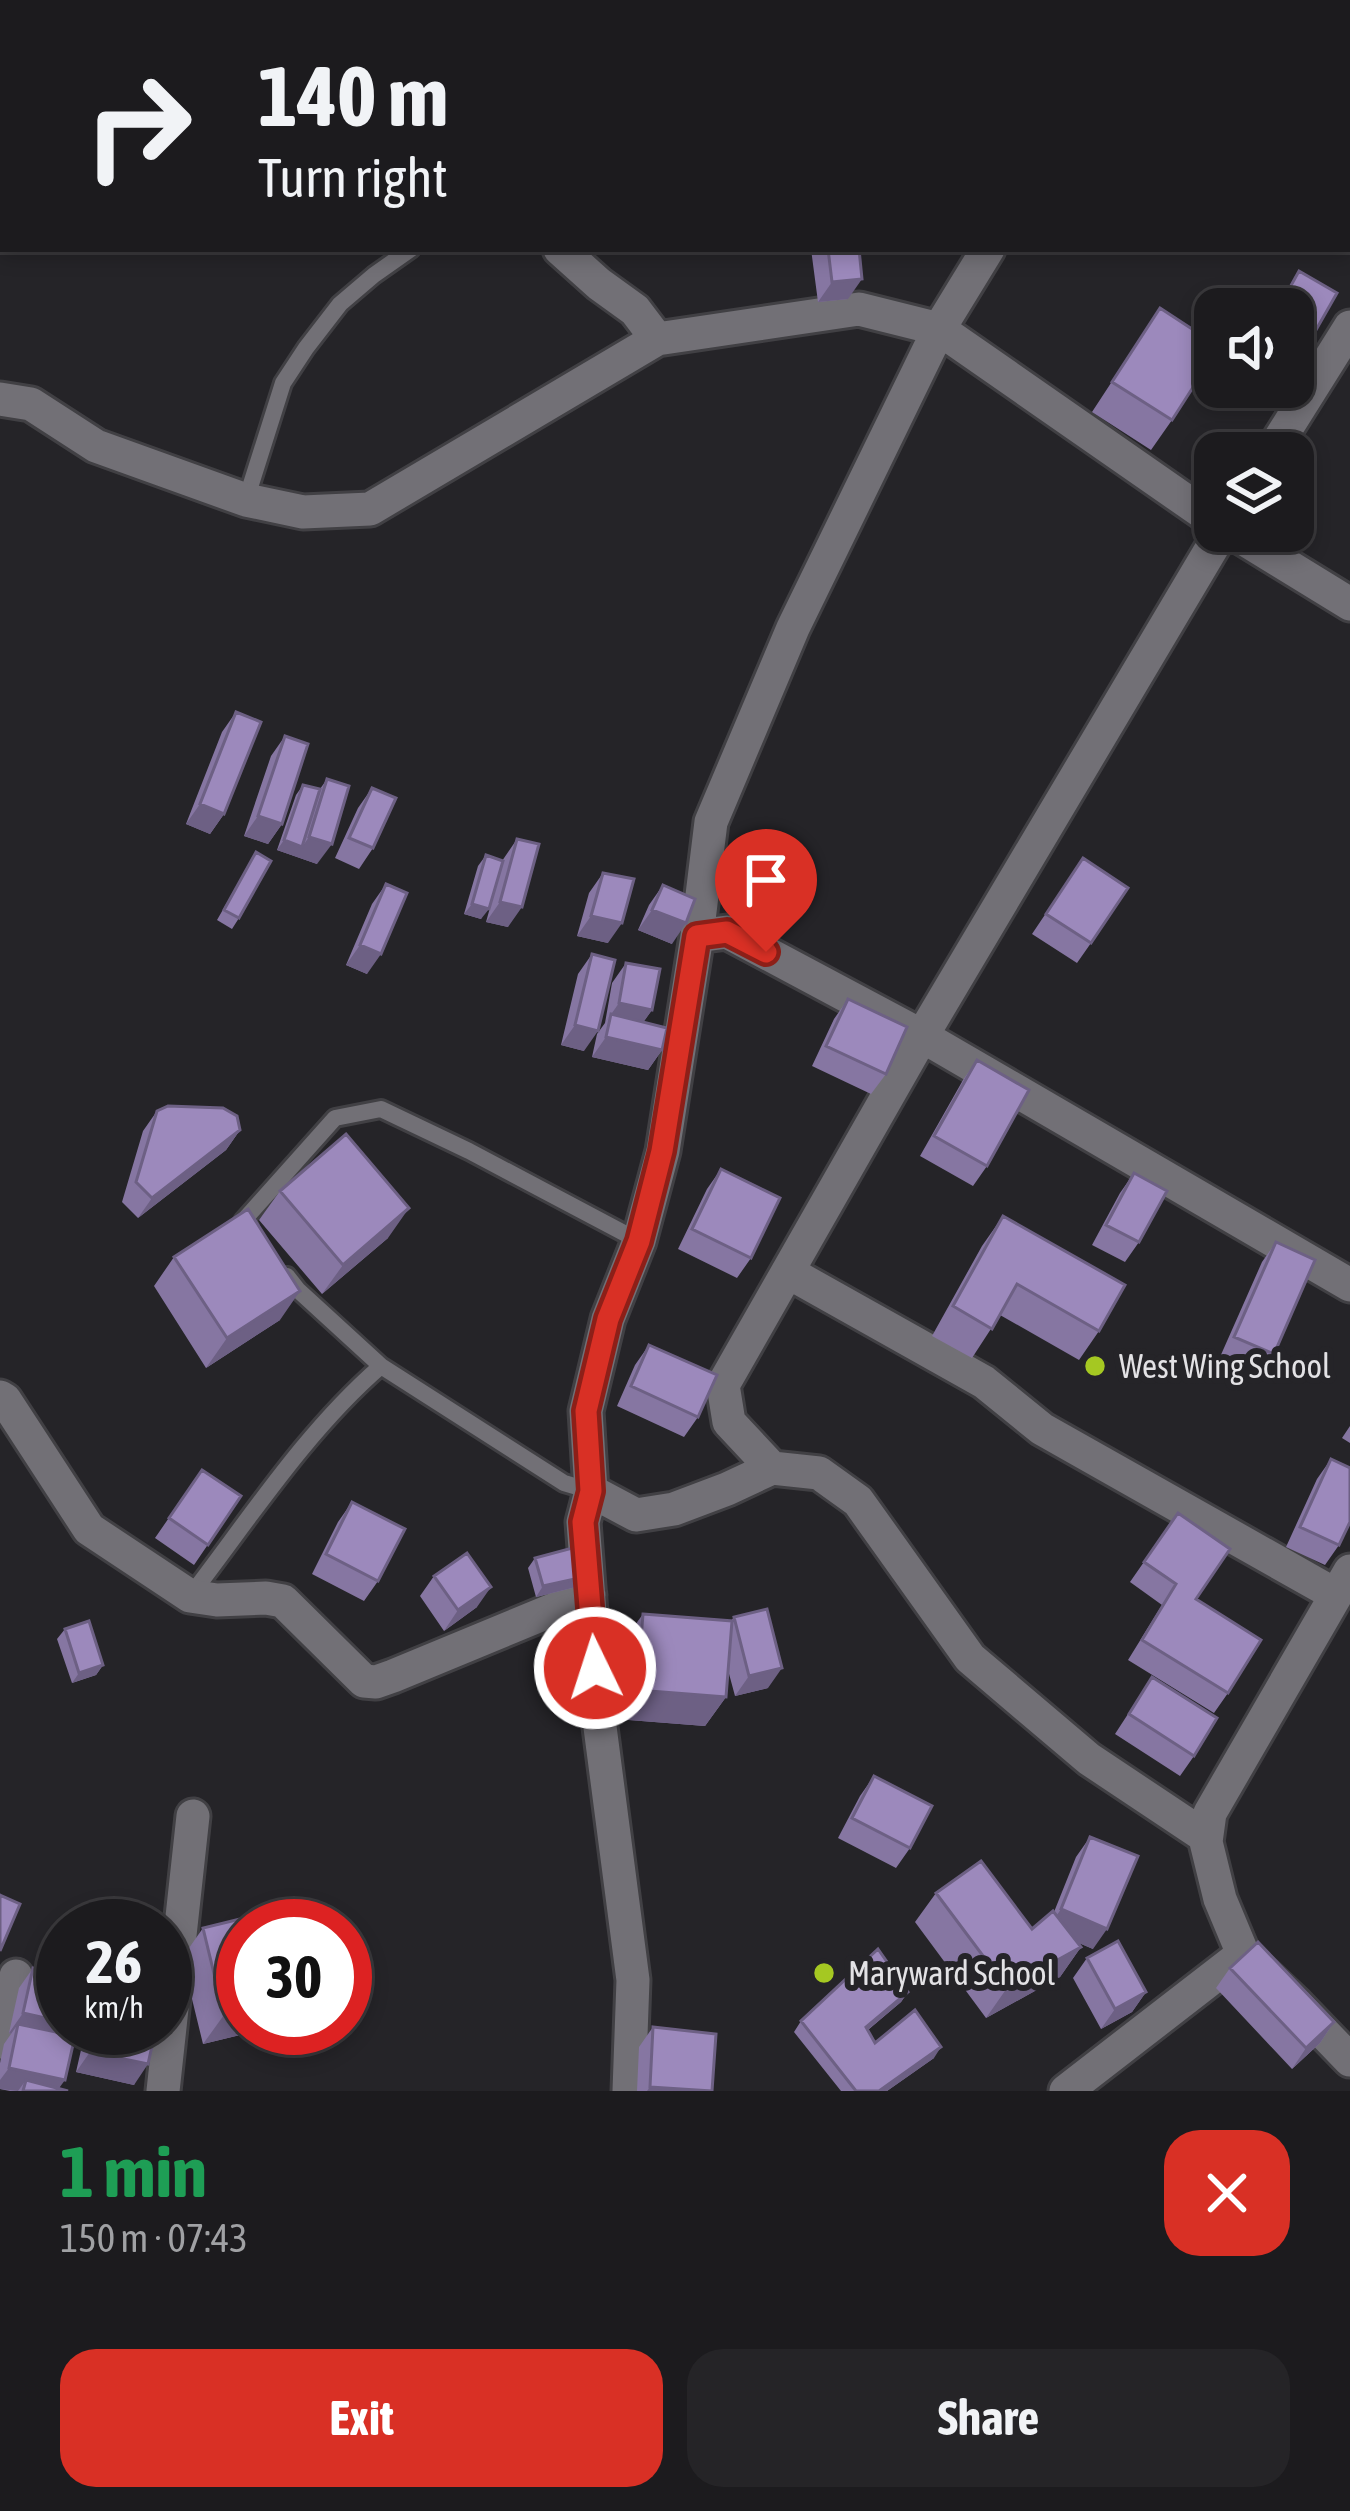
<!DOCTYPE html>
<html lang="en">
<head>
<meta charset="utf-8">
<style>
  :root { --surface:#1c1b1e; --page:#252427; --text:#f1f3f6; --muted:#a0a1a4; --line:#3a393c; --accent:#d93025 }
  body { margin:0; font-family:"Asap Condensed",sans-serif; background:var(--page); color:var(--text); height:100vh; display:flex; flex-direction:column; font-size:45px; white-space:nowrap }
  * { box-sizing:border-box; margin:0 }
  p { font-size:39px; color:var(--muted) }
  .icon { flex:none; width:66px; height:66px; fill:none; stroke:currentColor; stroke-width:2; stroke-linecap:round; stroke-linejoin:round }
  .map { position:relative; height:2091px; overflow:hidden }
  .side { display:flex; flex-direction:column; background:var(--surface); flex:1 }
  .side>* { flex:none }
  .banner { position:absolute; left:0px; top:0px; width:1350px; height:252px; box-shadow:0 6px 18px #0003,0 0 0 3px var(--line); background:#1c1b1e; color:var(--text); overflow:hidden }
  .fabs { position:absolute; left:1194px; top:288px; display:grid; gap:24px }
  .fabs a { display:grid; place-items:center; width:120px; height:120px; border-radius:24px; background:var(--surface); box-shadow:0 6px 18px #0003,0 0 0 3px var(--line); font-size:60px }
  .speed { position:absolute; left:36px; top:1899px; display:flex; gap:24px; font-size:60px; font-weight:700; text-align:center }
  .speed>* { display:grid; place-content:center; width:156px; height:156px; border-radius:50%; background:var(--surface); box-shadow:0 6px 18px #0003,0 0 0 3px var(--line); line-height:1 }
  .speed small { font-size:30px; font-weight:400 }
  .speed .limit { border:18px solid #d22; background:#fff; color:#111 }
  .pin { position:absolute; display:grid; place-items:center; width:102px; height:102px; color:#fff; margin:-123px -51px; border-radius:50% 50% 50% 0; rotate:-45deg; box-shadow:0 0 12px #0007 }
  .pin .icon { rotate:45deg }
  .me { position:absolute; width:132px; margin:-66px; rotate:356deg; stroke-linejoin:round; filter:drop-shadow(0 0 9px #0008) }
  .turn { display:flex; align-items:center; gap:42px; height:252px; padding:0 60px; font-size:54px }
  .turn .icon { width:156px; height:156px; stroke-width:2.5 }
  .turn b { display:block; font-size:84px; line-height:102px }
  .round { display:grid; place-items:center; flex:none; width:126px; height:126px; border-radius:36px; background:var(--page) }
  .summary { display:flex; align-items:center; justify-content:space-between; height:204px; padding:0 60px }
  h1 { font-size:72px; font-weight:700; line-height:90px; color:#1e9e55 }
  .action { display:flex; gap:24px; margin-top:auto; padding:24px 60px }
  .action a { flex:1; height:138px; border-radius:36px; background:var(--accent); color:#fff; font-size:48px; font-weight:700; line-height:138px; text-align:center }
  .action a+a { background:var(--page); color:var(--text) }
  .map>svg:first-child { display:block }
  .lines { fill:none; stroke-linecap:round; stroke-linejoin:round }
  .lane-casing { stroke:#414044; stroke-width:22 }
  .street-casing { stroke:#414044; stroke-width:39 }
  .lane { stroke:#727076; stroke-width:16 }
  .street { stroke:#727076; stroke-width:33 }
  .wall { fill:#8676a2 }
  .shaded-wall { fill:#6d6084 }
  .building { fill:#9c89bc; stroke:#6d6084; stroke-width:3 }
  .route-casing { stroke:#8d1f18; stroke-width:30 }
  .route { stroke:#d93025; stroke-width:21 }
  .poi-dot { fill:#a5c822; stroke:#252428; stroke-width:4.5 }
  .labels { text-anchor:middle; stroke-width:12; stroke-linejoin:round; paint-order:stroke }
  .poi-label { font-size:33px; fill:#e3e2e5; stroke:#252428; text-anchor:start }
</style>
</head>
<body>
<div class="map">
<svg width="1350" height="2091" viewBox="0 0 1350 2091">
  <rect width="100%" height="100%" fill="#252428"/>
  <g class="lines">
    <defs>
      <path id="lane" d="M246,500L283,383L306,348L340,304L374,275L411,249
        M249,1227L243,1221L335,1118L381,1109L469,1151L639,1241
        M287,1276L298,1290L381,1366
        M190,1596C250,1518 306,1431 381,1366L564,1483L591,1491"/>
      <path id="street" d="M414,0L416,3
        M1035,0L1040,3
        M1140,3L1141,0
        M560,249L599,284L635,310L657,339
        M988,249L939,329L793,628L711,822L697,936L663,1151L639,1241L608,1319L586,1411L591,1491L636,1515L674,1509L727,1489L772,1468L819,1473L858,1501L970,1658L1089,1759L1206,1837
        M0,399L31,404L96,446L246,500L303,512L370,509L657,339L859,309L939,329L1215,521
        M1271,453L1350,327
        M1231,531L1350,604
        M697,936L727,932L922,1036L1350,1285
        M788,1272L984,1382L1042,1429L1336,1595
        M0,1397L5,1400L89,1529L190,1596L217,1600L266,1598L283,1601L364,1681L376,1682L393,1676L589,1595
        M772,1468L729,1422L723,1385L922,1036L1222,531
        M591,1491L583,1522L597,1704L633,1980L629,2091
        M1350,1571L1210,1813L1206,1842L1220,1899L1243,1954L1296,2004L1350,2060
        M0,2042L16,1976
        M163,2091L193,1816
        M1066,2091L1243,1954"/>
    </defs>
    <!-- lane casing -->
    <use href="#lane" class="lane-casing"/>
    <!-- street casing -->
    <use href="#street" class="street-casing"/>
    <!-- lane -->
    <use href="#lane" class="lane"/>
    <!-- street -->
    <use href="#street" class="street"/>
  </g>
  <!-- wall -->
  <path class="wall" d="M811,249H859L848,299L818,302Z
    M1299,271L1312,337L1298,358L1293,355V309H1275Z
    M1160,308L1172,420L1151,450L1092,412Z
    M236,712L224,814L210,834L186,824L222,732Z
    M285,736L282,824L268,844L244,836L271,756Z
    M327,779L317,864L277,850L296,795L303,785L320,789Z
    M372,788L373,848L359,869L335,858L358,808Z
    M517,839L508,927L486,922L498,879L481,919L464,914L478,866L486,855L502,861Z
    M256,852L239,918L232,929L217,920Z
    M1083,858L1091,943L1077,963L1032,934Z
    M603,873L608,943L577,936L589,893Z
    M386,884L367,974L346,965L372,904Z
    M663,885L672,944L638,930L649,905Z
    M592,954L584,1051L561,1045L578,974Z
    M626,963L652,1010L643,1022L662,1050L648,1070L592,1057L597,1034L605,1023L612,983Z
    M848,999L886,1074L871,1094L812,1066L834,1019Z
    M977,1060L987,1166L973,1186L920,1156L963,1080Z
    M157,1111L240,1130L226,1150L138,1218L122,1202L143,1131Z
    M721,1169L751,1258L737,1278L678,1249L707,1189Z
    M1134,1173L1139,1242L1125,1262L1092,1245L1120,1193Z
    M280,1191L388,1238L322,1294L259,1220Z
    M1003,1216L1099,1331L1079,1360L1000,1315L972,1358L932,1336L982,1246Z
    M1276,1242L1274,1354L1260,1374L1220,1357L1262,1262Z
    M174,1257L280,1320L206,1368L154,1286Z
    M649,1345L698,1417L684,1437L617,1406L635,1365Z
    M1350,1426V1443L1342,1438Z
    M1331,1459L1339,1545L1325,1565L1286,1547L1317,1479Z
    M202,1470L241,1496L194,1565L155,1538Z
    M352,1502L378,1581L364,1601L312,1574L338,1522Z
    M1178,1513L1196,1599L1228,1693L1214,1713L1128,1660L1162,1605L1130,1582Z
    M535,1558L576,1587L536,1597L528,1568Z
    M434,1576L477,1607L444,1631L420,1596Z
    M643,1614L731,1621L734,1617L768,1688L735,1696L728,1670L726,1697L705,1726L616,1719L622,1643Z
    M65,1629L103,1665L96,1675L72,1683L57,1639Z
    M1152,1677L1194,1756L1180,1776L1115,1734Z
    M874,1776L910,1848L896,1868L838,1838L860,1796Z
    M1090,1837L1093,1949L1077,1942L1081,1947L1060,1977L986,2018L915,1922L936,1893L1032,1929L1054,1912L1076,1857Z
    M203,1928L243,2028H269L203,2044L182,1958Z
    M1087,1958L1146,1992L1132,2012L1101,2029L1073,1978Z
    M33,1968L63,2028H81L74,2037L59,2089L68,2091H10L0,2089V2063L4,2044L11,2034L9,2033L19,1988Z
    M1230,1968L1334,2022L1320,2043L1292,2069L1216,1988Z
    M908,1992L901,2002L868,2030L875,2043L934,2058L887,2091H841L794,2032L801,2021Z
    M653,2027L712,2091H637L639,2047Z
    M86,2028H156L134,2085L76,2072Z"/>
  <!-- shaded-wall -->
  <path class="shaded-wall" d="M862,279L848,299L818,302L832,282Z
    M200,804L224,814L210,834L186,824Z
    M258,816L282,824L268,844L244,836Z
    M309,837L332,844L317,864L277,850L284,840L302,847Z
    M500,902L522,907L508,927L486,922Z
    M472,904L489,909L481,919L464,914Z
    M652,910L686,923L672,944L638,930Z
    M591,916L622,923L608,943L577,936Z
    M360,945L381,954L367,974L346,965Z
    M619,1003L652,1010L638,1030L611,1014L605,1023Z
    M575,1025L598,1031L584,1051L561,1045Z
    M606,1037L662,1050L648,1070L592,1057Z
    M240,1130L226,1150L138,1218L152,1198Z
    M409,1208L388,1238L322,1294L343,1265Z
    M300,1291L280,1320L206,1368L227,1338Z
    M584,1577L576,1587L536,1597L543,1586Z
    M491,1587L477,1607L444,1631L458,1610Z
    M103,1665L96,1675L72,1683L79,1673Z
    M782,1668L768,1688L735,1696L749,1676Z
    M637,1690L726,1697L705,1726L616,1719Z
    M1061,1909L1107,1929L1093,1949L1047,1930Z
    M1081,1947L1060,1977L986,2018L1007,1988Z
    M908,1992L901,2002L859,2037L866,2027Z
    M1146,1992L1132,2012L1101,2029L1115,2009Z
    M243,2010V2028H269L203,2044L224,2015Z
    M23,2013L63,2022V2028H81L68,2047L18,2024L11,2034L9,2033Z
    M1334,2022L1320,2043L1292,2069L1306,2048Z
    M941,2047L934,2058L887,2091H879Z
    M90,2052L148,2064L134,2085L76,2072Z
    M9,2068L65,2080L57,2091L26,2080L18,2091L0,2089V2080Z
    M650,2087L712,2091H647Z"/>
  <!-- building -->
  <path class="building" d="M828,249H859L862,279L832,282Z
    M1299,271L1337,293L1312,337L1293,326V309H1278Z
    M1160,308L1215,344V353L1172,420L1112,382Z
    M236,712L261,722L224,814L200,804Z
    M285,736L308,744L282,824L258,816Z
    M327,779L349,786L332,844L309,837Z
    M303,785L320,789L302,847L284,840Z
    M372,788L396,798L373,848L349,838Z
    M517,839L539,844L522,907L500,902Z
    M256,852L271,861L239,918L224,910Z
    M486,855L503,861L489,909L472,904Z
    M1083,858L1128,888L1091,943L1046,914Z
    M603,873L634,879L622,923L591,916Z
    M386,884L407,893L381,954L360,945Z
    M663,885L695,899L686,923L652,910Z
    M592,954L615,960L598,1031L575,1025Z
    M626,963L660,969L652,1010L619,1003Z
    M848,999L907,1027L886,1074L826,1046Z
    M611,1014L667,1028L662,1050L606,1037Z
    M977,1060L1029,1090L987,1166L934,1136Z
    M168,1106L223,1108L237,1116L240,1130L152,1198L136,1182L157,1111Z
    M346,1134L409,1208L343,1265L280,1191Z
    M721,1169L780,1198L751,1258L692,1229Z
    M1134,1173L1167,1191L1139,1242L1106,1225Z
    M248,1209L300,1291L227,1338L174,1257Z
    M1003,1216L1125,1285L1099,1331L1017,1284L992,1329L953,1306Z
    M1276,1242L1315,1260L1274,1354L1234,1337Z
    M649,1345L717,1375L698,1417L631,1386Z
    M1331,1459L1350,1468V1522L1339,1545L1300,1527Z
    M202,1470L241,1496L208,1545L169,1518Z
    M352,1502L405,1529L378,1581L326,1554Z
    M1178,1513L1230,1549L1196,1599L1261,1640L1228,1693L1142,1640L1176,1584L1144,1562Z
    M576,1547L584,1577L543,1586L535,1558Z
    M467,1553L491,1587L458,1610L434,1576Z
    M767,1609L782,1668L749,1676L734,1617Z
    M643,1614L732,1621L726,1697L637,1690Z
    M89,1621L103,1665L79,1673L65,1629Z
    M1152,1677L1217,1718L1194,1756L1129,1714Z
    M874,1776L932,1806L910,1848L852,1818Z
    M1090,1837L1138,1856L1107,1929L1061,1909Z
    M981,1861L1032,1929L1053,1911L1081,1947L1007,1988L936,1893Z
    M0,1895L20,1904L0,1951Z
    M269,1912L273,1926H243V2010L224,2015L203,1928Z
    M1118,1941L1146,1992L1115,2009L1087,1958Z
    M1258,1942L1334,2022L1306,2048L1230,1968Z
    M878,1949L908,1992L866,2027L875,2043L915,2010L941,2047L879,2091H856L801,2021Z
    M33,1968L63,1975V2022L23,2013Z
    M18,2024L75,2036L65,2080L9,2068Z
    M653,2027L716,2034L712,2091L650,2087Z
    M95,2028H156L148,2064L90,2052Z
    M26,2080L68,2091H23Z"/>
  <g class="lines">
    <defs>
      <path id="route" d="M595,1668L583,1522L591,1491L586,1411L608,1319L639,1241L662,1151L697,936L727,932L766,952"/>
    </defs>
    <!-- route casing -->
    <use href="#route" class="route-casing"/>
    <!-- route -->
    <use href="#route" class="route"/>
  </g>
  <!-- markers -->
  <g class="poi-dot">
    <circle cx="1095" cy="1366" r="12"/>
    <circle cx="824" cy="1973" r="12"/>
  </g>
  <g class="labels">
    <!-- poi labels -->
    <g class="poi-label">
      <text x="1119" y="1378">West Wing School</text>
      <text x="848" y="1985">Maryward School</text>
    </g>
  </g>
</svg>
<div class="fabs">
<a><svg class="icon" aria-label="sound" viewBox="0 0 24 24"><path d="M4 9h4l5-4v14l-5-4H4zM17 9q2 3 0 6"/></svg></a>
<a><svg class="icon" aria-label="layers" viewBox="0 0 24 24"><path d="M12 4l9 5-9 5-9-5zM3 14l9 5 9-5"/></svg></a>
</div>
<div class="speed"><div>26<small>km/h</small></div><div class="limit">30</div></div>
<div class="pin" style="left:766px;top:952px;background:#d93025"><svg class="icon" aria-label="arrive" viewBox="0 0 24 24"><path d="M6 21V4h12l-3 4 3 4H6"/></svg></div>
<svg class="me" style="left:595px;top:1668px" viewBox="-20 -20 40 40"><circle r="17" fill="#d93025" stroke="#fff" stroke-width="3"/><path d="M0-11L8 9 0 5-8 9z" fill="#fff"/></svg>
<div class="banner">
<div class="turn"><svg class="icon" aria-label="right" viewBox="0 0 24 24"><path d="M7 20v-9h11M14 6l5 5-5 5"/></svg><div><b>140 m</b>Turn right</div></div>
</div>
</div>
<section class="side">
<div class="summary"><div><h1>1 min</h1><p>150 m · 07:43</p></div><a class="round" style="background:#d93025;color:#fff"><svg class="icon" aria-label="close" viewBox="0 0 24 24"><path d="M6 6l12 12M18 6L6 18"/></svg></a></div>
<div class="action"><a>Exit</a><a>Share</a></div>
</section>
</body>
</html>
